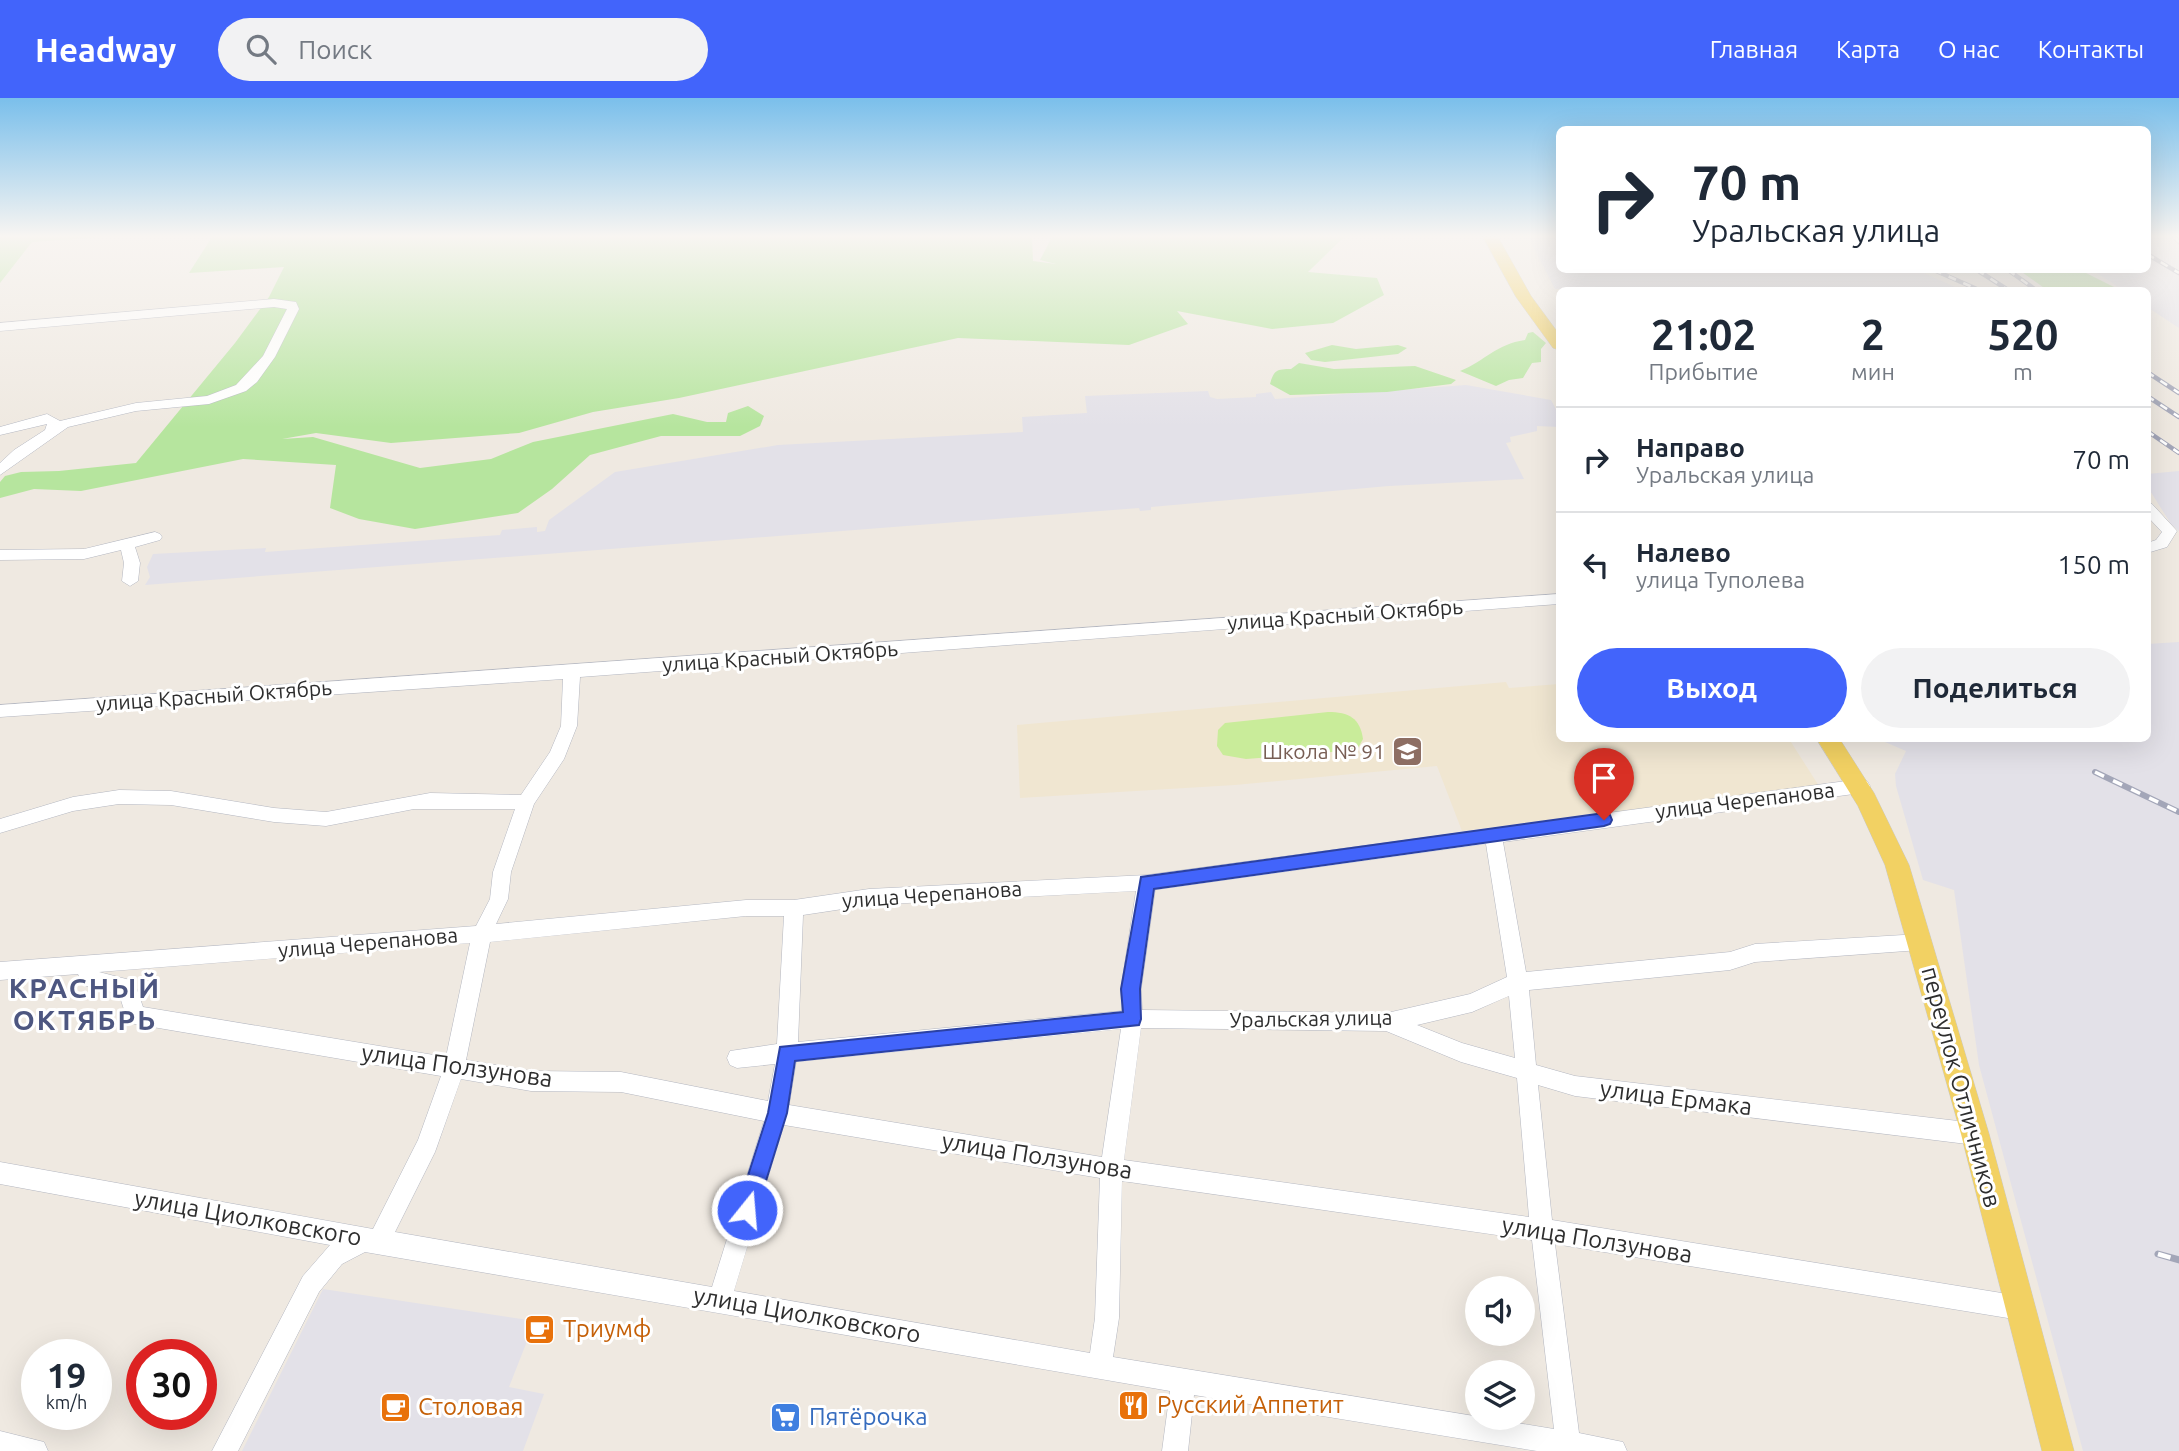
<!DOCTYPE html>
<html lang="ru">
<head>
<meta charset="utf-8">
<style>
  :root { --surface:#fff; --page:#f2f2f3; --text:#1f2937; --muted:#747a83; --line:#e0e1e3; --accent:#4264fb }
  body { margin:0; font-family:Ubuntu,sans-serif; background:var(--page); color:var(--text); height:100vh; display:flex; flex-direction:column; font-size:26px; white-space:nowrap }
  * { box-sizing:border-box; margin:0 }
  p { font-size:23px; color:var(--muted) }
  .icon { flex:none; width:38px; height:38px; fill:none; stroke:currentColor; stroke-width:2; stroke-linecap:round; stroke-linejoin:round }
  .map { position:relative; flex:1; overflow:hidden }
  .drawer { position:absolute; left:1556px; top:189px; width:595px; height:455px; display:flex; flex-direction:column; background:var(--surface); border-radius:10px; box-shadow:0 7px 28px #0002 }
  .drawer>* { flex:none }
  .top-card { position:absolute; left:1556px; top:28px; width:595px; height:147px; border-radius:10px; box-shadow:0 7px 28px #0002; background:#fff; color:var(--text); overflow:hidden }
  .fabs { position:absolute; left:1465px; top:1178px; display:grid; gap:14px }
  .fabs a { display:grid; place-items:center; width:70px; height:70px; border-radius:50%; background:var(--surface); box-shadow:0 7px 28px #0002; font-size:35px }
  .speed { position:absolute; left:21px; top:1241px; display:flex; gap:14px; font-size:35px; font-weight:700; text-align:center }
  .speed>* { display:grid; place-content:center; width:91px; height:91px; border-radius:50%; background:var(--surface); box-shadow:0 7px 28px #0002; line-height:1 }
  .speed small { font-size:18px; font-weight:400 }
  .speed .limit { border:10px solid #d22; background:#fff; color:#111 }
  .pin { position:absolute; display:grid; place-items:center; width:60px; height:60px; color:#fff; margin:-72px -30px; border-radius:50% 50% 50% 0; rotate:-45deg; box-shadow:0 0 7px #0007 }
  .pin .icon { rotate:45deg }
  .me { position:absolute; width:77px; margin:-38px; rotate:17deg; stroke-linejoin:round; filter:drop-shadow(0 0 5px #0008) }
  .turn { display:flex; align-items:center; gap:24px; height:147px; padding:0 21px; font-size:32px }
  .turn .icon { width:91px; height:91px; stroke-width:2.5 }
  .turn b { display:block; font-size:49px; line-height:60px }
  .eta { display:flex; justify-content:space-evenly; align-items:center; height:119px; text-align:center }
  .eta b { font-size:42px; font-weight:700; line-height:49px }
  .action { display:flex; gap:14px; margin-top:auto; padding:14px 21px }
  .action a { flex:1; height:80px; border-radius:42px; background:var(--accent); color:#fff; font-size:28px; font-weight:700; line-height:80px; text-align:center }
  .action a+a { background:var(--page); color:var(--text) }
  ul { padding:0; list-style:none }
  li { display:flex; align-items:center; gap:21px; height:105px; padding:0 21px; border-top:2px solid var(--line) }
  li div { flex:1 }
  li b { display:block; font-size:26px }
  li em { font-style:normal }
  header { display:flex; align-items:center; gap:42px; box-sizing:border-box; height:98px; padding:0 35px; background:var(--accent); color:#fff }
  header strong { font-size:33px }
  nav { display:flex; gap:38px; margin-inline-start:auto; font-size:24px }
  .search { width:490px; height:63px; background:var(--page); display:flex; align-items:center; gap:18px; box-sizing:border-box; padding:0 24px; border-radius:38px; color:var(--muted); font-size:26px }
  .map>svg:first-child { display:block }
  .industrial { fill:#e3e1e8 }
  .education { fill:#f0e6d1 }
  .green { fill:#b6e59e }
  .pitch { fill:#c9ec9a }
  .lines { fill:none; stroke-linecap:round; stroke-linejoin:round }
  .minor-casing { stroke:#b4b7c1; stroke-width:1 }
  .major-casing { stroke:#c9c9c9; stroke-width:1 }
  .minor { fill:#fff; fill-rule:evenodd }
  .major { fill:#f2d163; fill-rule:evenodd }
  .rail-far2-casing { stroke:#a3a6b8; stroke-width:4.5 }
  .rail-far1-casing { stroke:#a3a6b8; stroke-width:6 }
  .rail-casing { stroke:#a3a6b8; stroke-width:7 }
  .rail-far2 { stroke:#fff; stroke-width:2.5; stroke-dasharray:8; stroke-linecap:butt }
  .rail-far1 { stroke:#fff; stroke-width:3.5; stroke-dasharray:10; stroke-linecap:butt }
  .rail { stroke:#fff; stroke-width:4.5; stroke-dasharray:13; stroke-linecap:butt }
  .route { fill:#4264fb; stroke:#2b41a3; stroke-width:2 }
  .labels { text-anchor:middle; stroke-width:6; stroke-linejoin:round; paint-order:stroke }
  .street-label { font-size:21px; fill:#2e2e2e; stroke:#fff }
  .education-label { font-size:21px; fill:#785e54; stroke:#fff; text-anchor:end }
  .near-street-label { font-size:24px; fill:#2e2e2e; stroke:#fff }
  .near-food-label { font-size:24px; fill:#c56008; stroke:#fff; text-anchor:start }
  .near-shop-label { font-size:24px; fill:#366cbe; stroke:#fff; text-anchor:start }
  .district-label { font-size:28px; font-weight:bold; letter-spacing:2px; fill:#4d5680; stroke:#fff }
</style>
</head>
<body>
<header>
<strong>Headway</strong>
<div class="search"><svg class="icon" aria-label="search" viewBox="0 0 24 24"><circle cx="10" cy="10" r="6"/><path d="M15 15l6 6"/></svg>Поиск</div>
<nav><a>Главная</a><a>Карта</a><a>О нас</a><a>Контакты</a></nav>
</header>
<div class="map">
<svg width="2179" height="1353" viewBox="0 0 2179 1353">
  <rect width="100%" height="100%" fill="#efe9e1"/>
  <!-- industrial -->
  <path class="industrial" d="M1528,139H1559V172H1917L1962,192L1555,191Z
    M2147,139H2179V230L2147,209V192H2123L2092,172H2147Z
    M1466,287L1551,302L1559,317V329L1537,328V333L1510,339L1511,344L1506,345L1524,381L1389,388L1151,409V412L1140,413L1139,410L145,487L150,479L147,469L153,456L266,450L265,454L500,437L502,432L537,429V434L545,433L549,422L615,374L778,347L1023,334L1022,319L1087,315L1085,298L1208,293L1210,299L1217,301L1256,299V296L1271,294L1275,301Z
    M2179,373V433L2171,426L2147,388V376Z
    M2179,544V1353H2083L1979,967L1954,792L1923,782L1896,688L1895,676L1906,653L1878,641L2147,640V546Z
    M323,1191L535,1223L509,1289L544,1296L523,1353H242Z"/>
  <!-- education -->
  <path class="education" d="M1506,584L1509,590L1559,586V640L1789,641L1819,688L1462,733L1437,668L1235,687L1020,700L1017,627Z"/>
  <!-- green -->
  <path class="green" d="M0,139H103L32,144L0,185Z
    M212,139H1032L1033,163L1056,166L1040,162L1052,139H1344L1308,174L1377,180L1384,197L1333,225L1272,231L1177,213L1188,226L1129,247L958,240L679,300L593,314L519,335L391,345L316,335L282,341L313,339L420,370L491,361L533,344L673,316L707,324H726L728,315L748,308L764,318L760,328L740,338H661L590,357L552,391L518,415L415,431L359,421L330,410L336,367L243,361L81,393L34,391L0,400V384L5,378L21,374L59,373L136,365L235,245L269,199L284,169L189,175Z
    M2019,172H2080L2120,192H2047Z
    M1533,234L1546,245L1541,251V264L1532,265L1523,280L1509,282L1496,288L1460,273C1485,263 1496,246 1525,242L1528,235Z
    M1332,247L1356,251L1398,247L1407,250L1398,256L1325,264L1311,262L1305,255Z
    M1299,265L1334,271L1415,268L1456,282L1451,286L1387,294L1290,297L1270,286C1274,272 1277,271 1291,271Z"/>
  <!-- pitch -->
  <path class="pitch" d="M1328,614C1349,614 1360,620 1363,641L1358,650L1344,653L1246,661L1223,657L1217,648L1218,632L1225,625Z"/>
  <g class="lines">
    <defs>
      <path id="minor" d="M274,201L296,204L299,211L275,259L257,284L246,293L209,306L136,313L68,329L0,377V365L14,352L45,332L47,326L0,337V329L47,316L60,323L136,305L207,298L236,287L263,258L287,211L274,209L0,233V225Z
        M2147,404L2152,406L2177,433L2167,449L2147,455V445L2156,442L2162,434L2147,418Z
        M155,434L160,436L162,439L160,442L135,449L140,465L138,483L130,488L122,483L124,465L121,452L84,461L0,462V452L84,451Z
        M1559,496V506L580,579L577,628L564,661L534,706L511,774L508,801L496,826L746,802H794L869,791L1147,777L1861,681L1867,683L1870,688L1867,693L1861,695L1503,744L1526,874L1730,854L1755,846L1920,836L1927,838L1930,844L1927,850L1920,852L1755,864L1730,872L1529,892L1536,967L1575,978L1975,1025L1983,1029L1986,1036L1983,1043L1975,1047L1575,998L1538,987L1552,1122L2020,1198L2028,1202L2032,1210L2028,1218L2020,1222L1555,1146L1579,1335L1623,1344L1627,1353H1537L1194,1297L1188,1353H1162L1170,1293L365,1154L342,1166L319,1194L238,1353H212L303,1178L330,1147L0,1086V1064L373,1131L418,1042L441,978L135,926L128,924L119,896L83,887L78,876L0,882V864L476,828L490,801L493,774L515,711H414L326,728L274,724L171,707L119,706L73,713L0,735V721L73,699L119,692L171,693L274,710L326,714L430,695L521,697L550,654L561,628L563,581L0,619V607ZM1486,746L1507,879L1470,896L1387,915L1142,912L1141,891L1155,792ZM1136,793L1121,891L1122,913L798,944L803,817L869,807ZM746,818H784L777,946L730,953L727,960L730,967L737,970L775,966L768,1003L621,974L531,973L466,962L490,844ZM470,845L446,959L143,909L134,883L99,874ZM1509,898L1515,960L1462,945L1417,927L1472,914ZM1141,930L1386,933L1461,964L1517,980L1529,1119L1124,1062ZM1121,931L1102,1059L789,1007L796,964ZM461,981L531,993L621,994L764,1023L712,1189L395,1134L435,1054ZM784,1027L1100,1080L1095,1220L1090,1255L734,1193ZM1122,1083L1532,1142L1554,1331L1113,1259L1119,1220Z
        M0,1333L44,1344L48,1353H0Z"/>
      <path id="major" d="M1483,139H1498L1531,198L1559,236V252L1553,250L1516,199Z
        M1816,640H1839L1874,695L1909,767L1989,1036L2074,1353H2042L1961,1036L1885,767L1858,708Z"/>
    </defs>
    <!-- minor casing -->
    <use href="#minor" class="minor-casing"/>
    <!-- major casing -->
    <use href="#major" class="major-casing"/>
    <!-- minor -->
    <use href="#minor" class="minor"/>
    <!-- major -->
    <use href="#major" class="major"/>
    <defs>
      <path id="rail-far2" d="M2174,139L2179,144
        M2147,156L2179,175
        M1934,172L1979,192
        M1977,172L2008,192
        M2008,172L2036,192
        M2147,274L2179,295
        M2147,298L2179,319
        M2147,333L2179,355"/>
      <path id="rail-far1" d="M2095,674L2179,714"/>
      <path id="rail" d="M2158,1156L2179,1162"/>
    </defs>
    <!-- rail-far2 casing -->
    <use href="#rail-far2" class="rail-far2-casing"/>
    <!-- rail-far1 casing -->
    <use href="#rail-far1" class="rail-far1-casing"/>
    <!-- rail casing -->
    <use href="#rail" class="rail-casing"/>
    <!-- rail-far2 -->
    <use href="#rail-far2" class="rail-far2"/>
    <!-- rail-far1 -->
    <use href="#rail-far1" class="rail-far1"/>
    <!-- rail -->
    <use href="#rail" class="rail"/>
  </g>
  <!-- sky -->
  <linearGradient id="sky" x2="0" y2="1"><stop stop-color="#7abfeb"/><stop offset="0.42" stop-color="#f8f5f2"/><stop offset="1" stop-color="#f8f5f2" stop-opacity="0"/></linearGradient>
  <rect width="2179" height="329" fill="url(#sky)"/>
  <!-- route -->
  <path class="route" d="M1604,715L1610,717L1612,722L1610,726L1604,728L1154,791L1140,891L1141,921L1139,927L795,963L787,1015L757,1112L754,1119L747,1122L740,1119L737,1112L768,1015L780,949L1123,914L1121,891L1141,779Z"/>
  <!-- icons -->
  <defs>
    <symbol id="school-square" viewBox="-11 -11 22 22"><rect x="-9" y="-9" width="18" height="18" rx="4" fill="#8d6e63" stroke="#fff"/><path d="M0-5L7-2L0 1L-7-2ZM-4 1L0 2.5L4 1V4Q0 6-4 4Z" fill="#fff"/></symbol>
    <symbol id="cafe-square" viewBox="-11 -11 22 22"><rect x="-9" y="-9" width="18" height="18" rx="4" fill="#e8710a" stroke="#fff"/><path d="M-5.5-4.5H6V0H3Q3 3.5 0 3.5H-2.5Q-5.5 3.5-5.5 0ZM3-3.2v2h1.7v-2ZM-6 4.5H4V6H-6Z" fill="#fff"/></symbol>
    <symbol id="restaurant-square" viewBox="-11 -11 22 22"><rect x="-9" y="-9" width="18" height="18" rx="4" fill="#e8710a" stroke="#fff"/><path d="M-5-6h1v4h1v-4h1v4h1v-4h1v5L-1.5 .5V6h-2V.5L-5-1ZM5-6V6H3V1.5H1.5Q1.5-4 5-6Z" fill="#fff"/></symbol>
    <symbol id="supermarket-square" viewBox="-11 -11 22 22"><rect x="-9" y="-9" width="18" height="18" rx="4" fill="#3f7fe0" stroke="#fff"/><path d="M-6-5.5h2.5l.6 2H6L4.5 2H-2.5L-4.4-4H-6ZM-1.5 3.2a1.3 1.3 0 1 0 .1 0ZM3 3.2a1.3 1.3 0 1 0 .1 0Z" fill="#fff"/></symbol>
  </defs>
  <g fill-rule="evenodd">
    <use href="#school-square" x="1390" y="636" width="35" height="35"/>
    <use href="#cafe-square" x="522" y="1214" width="35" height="35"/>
    <use href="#restaurant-square" x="1116" y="1290" width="35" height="35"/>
    <use href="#cafe-square" x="378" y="1292" width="35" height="35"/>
    <use href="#supermarket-square" x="768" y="1302" width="35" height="35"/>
  </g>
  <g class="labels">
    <!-- street labels -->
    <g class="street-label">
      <text transform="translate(1345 517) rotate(-4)" y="7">улица Красный Октябрь</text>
      <text transform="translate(780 559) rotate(-4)" y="7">улица Красный Октябрь</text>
      <text transform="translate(214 598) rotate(-4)" y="7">улица Красный Октябрь</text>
      <text transform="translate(1745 703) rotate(-7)" y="7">улица Черепанова</text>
      <text transform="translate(932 797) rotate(-4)" y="7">улица Черепанова</text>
      <text transform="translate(368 845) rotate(-5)" y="7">улица Черепанова</text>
      <text transform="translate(1311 921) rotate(-1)" y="7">Уральская улица</text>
    </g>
    <!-- education labels -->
    <g class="education-label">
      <text x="1385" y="661">Школа № 91</text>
    </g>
    <!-- near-street labels -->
    <g class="near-street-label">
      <text transform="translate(457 968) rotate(8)" y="8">улица Ползунова</text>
      <text transform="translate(1961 989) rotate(75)" y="8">переулок Отличников</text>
      <text transform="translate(1676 1000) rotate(7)" y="8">улица Ермака</text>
      <text transform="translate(1037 1058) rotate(9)" y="8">улица Ползунова</text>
      <text transform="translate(248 1120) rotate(10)" y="8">улица Циолковского</text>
      <text transform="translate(1597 1142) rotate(9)" y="8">улица Ползунова</text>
      <text transform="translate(807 1217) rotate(10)" y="8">улица Циолковского</text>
    </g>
    <!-- near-food labels -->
    <g class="near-food-label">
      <text x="563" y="1239">Триумф</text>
      <text x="1157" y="1315">Русский Аппетит</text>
      <text x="418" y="1317">Столовая</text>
    </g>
    <!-- near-shop labels -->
    <g class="near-shop-label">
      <text x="809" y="1327">Пятёрочка</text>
    </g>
    <!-- district labels -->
    <g class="district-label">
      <text x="85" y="900">КРАСНЫЙ<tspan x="85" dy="32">ОКТЯБРЬ</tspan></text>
    </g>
  </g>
</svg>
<div class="fabs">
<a><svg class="icon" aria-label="sound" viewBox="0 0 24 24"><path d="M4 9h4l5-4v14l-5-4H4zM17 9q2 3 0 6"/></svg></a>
<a><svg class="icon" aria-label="layers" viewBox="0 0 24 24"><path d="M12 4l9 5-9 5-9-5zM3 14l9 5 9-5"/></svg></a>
</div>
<div class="speed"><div>19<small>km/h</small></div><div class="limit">30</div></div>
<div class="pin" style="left:1604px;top:722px;background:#d93025"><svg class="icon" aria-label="arrive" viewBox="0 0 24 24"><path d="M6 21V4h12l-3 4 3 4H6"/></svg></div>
<svg class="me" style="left:747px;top:1112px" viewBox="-20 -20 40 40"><circle r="17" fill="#4264fb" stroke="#fff" stroke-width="3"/><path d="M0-11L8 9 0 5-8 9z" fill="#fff"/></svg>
<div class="top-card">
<div class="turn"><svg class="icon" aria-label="right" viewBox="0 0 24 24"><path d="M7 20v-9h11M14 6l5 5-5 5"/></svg><div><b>70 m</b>Уральская улица</div></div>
</div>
<section class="drawer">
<div class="eta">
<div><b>21:02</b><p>Прибытие</p></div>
<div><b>2</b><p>мин</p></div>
<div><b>520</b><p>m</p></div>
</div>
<ul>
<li><svg class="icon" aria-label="right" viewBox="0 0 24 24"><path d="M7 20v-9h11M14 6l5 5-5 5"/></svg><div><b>Направо</b><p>Уральская улица</p></div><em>70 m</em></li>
<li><svg class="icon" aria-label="left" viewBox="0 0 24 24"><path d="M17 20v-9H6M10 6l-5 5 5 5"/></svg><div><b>Налево</b><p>улица Туполева</p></div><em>150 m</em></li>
</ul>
<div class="action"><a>Выход</a><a>Поделиться</a></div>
</section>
</div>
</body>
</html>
